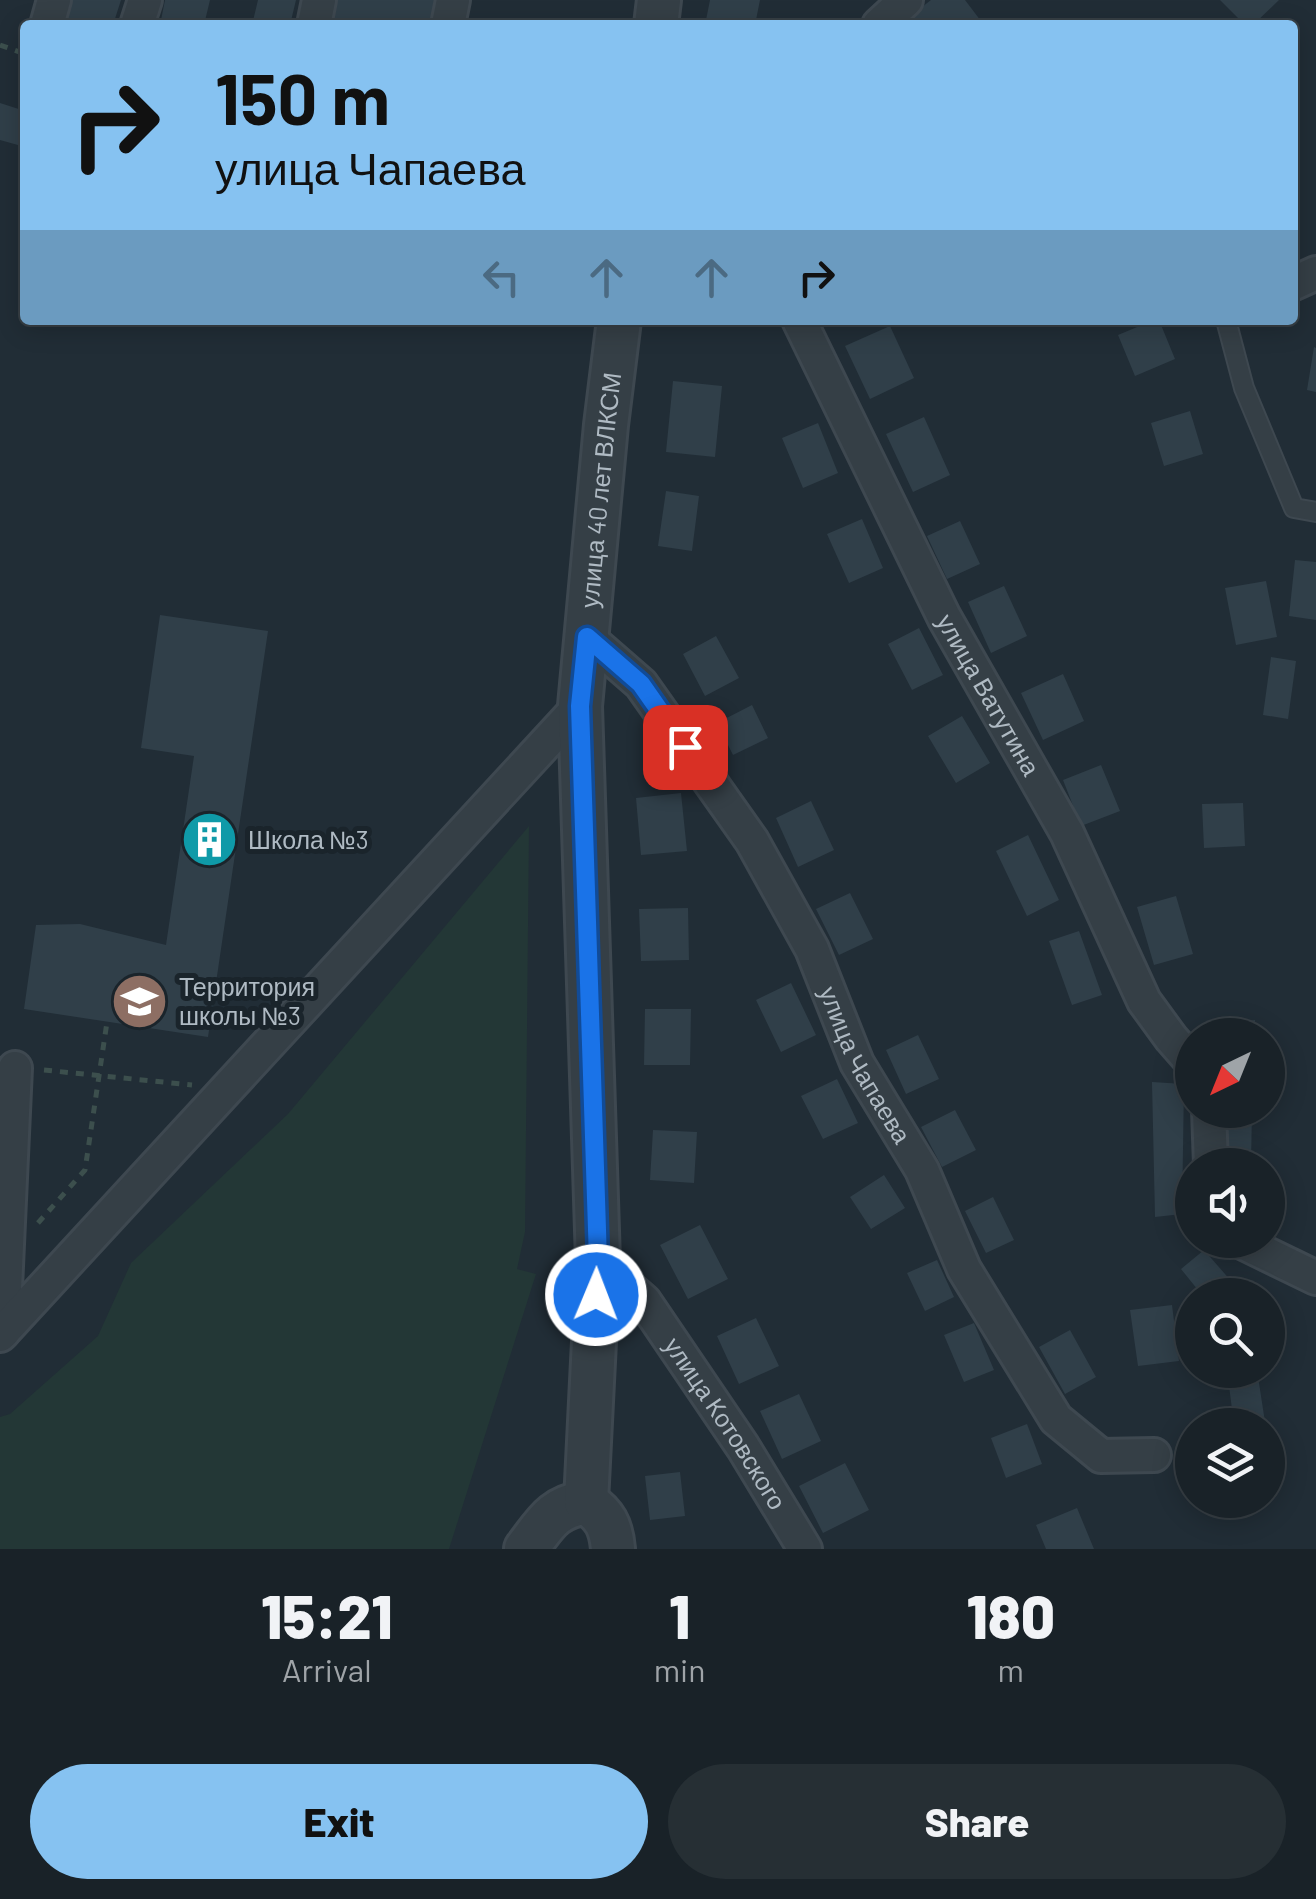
<!DOCTYPE html>
<html lang="en">
<head>
<meta charset="utf-8">
<style>
  :root { --surface:#192228; --page:#262f34; --text:#f1f3f6; --muted:#9fa4a8; --line:#373f45; --accent:#86c2f1 }
  body { margin:0; font-family:Barlow,sans-serif; background:var(--page); color:var(--text); height:100vh; display:flex; flex-direction:column; font-size:38px; white-space:nowrap }
  * { box-sizing:border-box; margin:0 }
  p { font-size:32px; color:var(--muted) }
  .icon { flex:none; width:55px; height:55px; fill:none; stroke:currentColor; stroke-width:2; stroke-linecap:round; stroke-linejoin:round }
  .map { position:relative; height:1549px; overflow:hidden }
  .drawer { display:flex; flex-direction:column; background:var(--surface); flex:1 }
  .drawer>* { flex:none }
  .top-card { position:absolute; left:20px; top:20px; width:1278px; height:305px; border-radius:10px; box-shadow:0 5px 25px #0003,0 0 0 2px var(--line); background:#86c2f1; color:#111; overflow:hidden }
  .needle { width:65px; rotate:223deg }
  .controls { position:absolute; left:1175px; top:1018px; display:grid; gap:20px }
  .controls a { display:grid; place-items:center; width:110px; height:110px; border-radius:50%; background:var(--surface); box-shadow:0 5px 25px #0003,0 0 0 2px var(--line); font-size:50px }
  .pin { position:absolute; display:grid; place-items:center; width:85px; height:85px; color:#fff; margin:-42px; border-radius:20px; box-shadow:0 5px 15px #0006 }
  .me { position:absolute; width:110px; margin:-55px; rotate:1deg; stroke-linejoin:round; filter:drop-shadow(0 0 8px #0008) }
  .turn { display:flex; align-items:center; gap:35px; height:210px; padding:0 30px; font-size:45px }
  .turn .icon { width:130px; height:130px; stroke-width:2.5 }
  .turn b { display:block; font-size:70px; line-height:85px }
  .lanes { display:flex; align-items:center; height:95px; padding:0 30px; background:#0003; justify-content:center; gap:50px; direction:ltr }
  .lanes .off { opacity:.35 }
  .eta { display:flex; justify-content:space-evenly; align-items:center; height:170px; text-align:center }
  .eta b { font-size:60px; font-weight:800; line-height:70px }
  .cta { display:flex; gap:20px; margin-top:auto; padding:20px 30px }
  .cta a { flex:1; height:115px; border-radius:60px; background:var(--accent); color:#111; font-size:40px; font-weight:800; line-height:115px; text-align:center }
  .cta a+a { background:var(--page); color:var(--text) }
  .map>svg:first-child { display:block }
  .green { fill:#233736 }
  .building { fill:#303f49 }
  .lines { fill:none; stroke-linecap:round; stroke-linejoin:round }
  .service-casing { stroke:#3e4850; stroke-width:22 }
  .minor-casing { stroke:#3e4850; stroke-width:38 }
  .tertiary-casing { stroke:#3e4850; stroke-width:48 }
  .path { stroke:#3c4f4d; stroke-width:5; stroke-dasharray:8 8; stroke-linecap:butt }
  .service { stroke:#353f46; stroke-width:18 }
  .minor { stroke:#353f46; stroke-width:32 }
  .tertiary { stroke:#353f46; stroke-width:42 }
  .route-casing { stroke:#114b97; stroke-width:25 }
  .route { stroke:#1a73e8; stroke-width:18 }
  .labels { text-anchor:middle; stroke-width:10; stroke-linejoin:round; paint-order:stroke }
  .street-label { font-size:25px; fill:#afbac3; stroke:#1a242b }
  .poi-label { font-size:25px; fill:#afbac3; stroke:#1a242b; text-anchor:start }
</style>
</head>
<body>
<div class="map">
<svg width="1316" height="1549" viewBox="0 0 1316 1549">
  <rect width="100%" height="100%" fill="#212d36"/>
  <!-- green -->
  <path class="green" d="M529,826L525,1232L517,1269L536,1274L449,1549H0V1417L10,1414L98,1336L131,1263L288,1114Z"/>
  <!-- building -->
  <path class="building" d="M72,0H121L113,25H64Z
    M165,0H210L204,25H160Z
    M258,0H296L290,25H252Z
    M332,0H437L433,25H328Z
    M710,0H760L755,25H705Z
    M931,0H965L984,25H914L908,18Z
    M1220,0H1279L1253,25H1245Z
    M0,103L25,111V147L0,140Z
    M1154,320H1159L1175,359L1135,376L1118,335Z
    M890,326L914,378L870,399L845,346Z
    M1314,347L1316,348V392L1307,390Z
    M673,381L722,386L715,457L666,452Z
    M1190,411L1203,454L1164,466L1151,423Z
    M924,417L950,475L913,492L886,434Z
    M818,423L838,473L803,488L782,438Z
    M666,491L699,496L692,551L658,546Z
    M862,519L883,568L849,583L827,534Z
    M960,521L980,564L947,579L927,536Z
    M1295,560L1316,562V620L1289,616Z
    M1266,581L1277,637L1236,645L1225,588Z
    M1004,586L1027,636L991,653L968,602Z
    M160,615L268,631L208,1037L24,1009L36,925L80,924L166,945L194,756L141,748Z
    M919,628L943,675L912,690L888,644Z
    M716,636L739,678L705,696L683,654Z
    M1271,657L1296,661L1288,719L1263,715Z
    M1063,674L1084,721L1043,740L1021,693Z
    M752,705L768,738L733,755L717,723Z
    M962,716L990,763L956,783L928,736Z
    M1101,765L1120,811L1081,826L1063,780Z
    M681,793L687,851L641,855L636,798Z
    M811,801L834,850L798,867L776,818Z
    M1243,803L1245,846L1204,848L1202,804Z
    M1028,835L1059,900L1027,916L996,851Z
    M850,893L873,939L839,955L816,909Z
    M1176,896L1193,954L1154,965L1137,907Z
    M688,908L689,960L641,961L639,909Z
    M1079,931L1102,995L1072,1005L1049,941Z
    M791,983L816,1035L781,1052L756,1000Z
    M645,1009H691L690,1065H644Z
    M1255,1020L1254,1035H1218L1217,1027Z
    M918,1035L939,1079L906,1094L886,1050Z
    M837,1079L858,1123L823,1139L801,1096Z
    M1152,1082L1184,1084L1182,1214L1155,1217Z
    M955,1110L976,1150L942,1167L921,1127Z
    M1224,1110H1252L1251,1165H1228Z
    M653,1130L697,1132L694,1183L650,1180Z
    M884,1175L905,1208L871,1229L850,1197Z
    M993,1197L1014,1240L986,1253L965,1211Z
    M700,1225L728,1279L688,1299L660,1245Z
    M1204,1250L1232,1282L1236,1295H1202L1181,1269Z
    M937,1260L954,1297L925,1311L907,1273Z
    M1172,1305L1179,1361L1138,1366L1130,1310Z
    M756,1318L779,1366L739,1384L717,1336Z
    M974,1323L994,1370L964,1382L944,1335Z
    M1070,1330L1096,1377L1065,1394L1039,1347Z
    M1227,1370H1257L1265,1422L1234,1425Z
    M799,1394L821,1441L782,1459L760,1411Z
    M1027,1424L1042,1464L1006,1478L991,1438Z
    M845,1463L869,1510L823,1533L799,1486Z
    M680,1472L685,1516L650,1520L645,1476Z
    M1077,1508L1094,1549H1046L1036,1525Z"/>
  <g class="lines">
    <defs>
      <path id="service" d="M1226,320L1244,388L1294,508L1316,512"/>
      <g id="minor">
        <path d="M47,25L54,0"/>
        <path d="M137,25L145,0"/>
        <path d="M314,25L319,0"/>
        <path d="M448,25L453,0"/>
        <path d="M879,25L906,0"/>
        <path d="M1292,284L1316,273"/>
        <path id="s1" d="M799,320L944,617L1067,833L1144,1001L1171,1038L1192,1062"/>
        <path id="s2" d="M587,637L641,684L752,841L812,949L857,1063L922,1170L964,1269L1056,1419L1101,1456L1154,1455"/>
        <path d="M1209,1110L1211,1165"/>
        <path d="M1238,1240L1316,1278"/>
        <path id="s3" d="M598,1261L644,1301L743,1447L805,1549"/>
        <path d="M3,1332L15,1068"/>
        <path d="M0,1335L580,706"/>
      </g>
      <g id="tertiary">
        <path d="M656,25L659,0"/>
        <path d="M526,1549C546,1523 552,1508 586,1502"/>
        <path id="s4" d="M613,1549C611,1526 605,1515 586,1502L598,1261L580,706L606,425L619,320"/>
      </g>
    </defs>
    <!-- service casing -->
    <use href="#service" class="service-casing"/>
    <!-- minor casing -->
    <use href="#minor" class="minor-casing"/>
    <!-- tertiary casing -->
    <use href="#tertiary" class="tertiary-casing"/>
    <!-- path -->
    <path class="path" d="M0,45L25,54
      M44,1070L192,1085
      M38,1223L85,1170L107,1022"/>
    <!-- service -->
    <use href="#service" class="service"/>
    <!-- minor -->
    <use href="#minor" class="minor"/>
    <!-- tertiary -->
    <use href="#tertiary" class="tertiary"/>
  </g>
  <g class="lines">
    <defs>
      <path id="route" d="M596,1295L598,1260L580,706L587,637L641,684L685,747"/>
    </defs>
    <!-- route casing -->
    <use href="#route" class="route-casing"/>
    <!-- route -->
    <use href="#route" class="route"/>
  </g>
  <!-- icons -->
  <defs>
    <symbol id="building-disc" viewBox="-11 -11 22 22"><circle r="9.5" fill="#0f9aa8" stroke="#1a242b"/><path d="M-4-6H4V6H1V3H-1V6H-4ZM-2.5-4.3h1.7v1.8h-1.7ZM.8-4.3h1.7v1.8H.8ZM-2.5-1h1.7V.8h-1.7ZM.8-1h1.7V.8H.8Z" fill="#fff"/></symbol>
    <symbol id="school-disc" viewBox="-11 -11 22 22"><circle r="9.5" fill="#8d6e63" stroke="#1a242b"/><path d="M0-5L7-2L0 1L-7-2ZM-4 1L0 2.5L4 1V4Q0 6-4 4Z" fill="#fff"/></symbol>
  </defs>
  <g fill-rule="evenodd">
    <use href="#building-disc" x="178" y="808" width="63" height="63"/>
    <use href="#school-disc" x="108" y="970" width="63" height="63"/>
  </g>
  <g class="labels">
    <!-- street labels -->
    <g class="street-label">
      <text dy="9" stroke="none"><textPath href="#s4" startOffset="1070">улица 40 лет ВЛКСМ</textPath></text>
      <text dy="9" stroke="none"><textPath href="#s1" startOffset="420">улица Ватутина</textPath></text>
      <text dy="9" stroke="none"><textPath href="#s2" startOffset="515">улица Чапаева</textPath></text>
      <text dy="9" stroke="none"><textPath href="#s3" startOffset="208">улица Котовского</textPath></text>
    </g>
    <!-- poi labels -->
    <g class="poi-label">
      <text x="248" y="849">Школа №3</text>
      <text x="179" y="996">Территория<tspan x="179" dy="29">школы №3</tspan></text>
    </g>
  </g>
</svg>
<div class="controls">
<a><svg class="needle" viewBox="-14 -14 28 28"><path d="M0-13l5 13h-10z" fill="#e53935"/><path d="M0 13l5-13h-10z" fill="#9fa4a8"/></svg></a>
<a><svg class="icon" aria-label="sound" viewBox="0 0 24 24"><path d="M4 9h4l5-4v14l-5-4H4zM17 9q2 3 0 6"/></svg></a>
<a><svg class="icon" aria-label="search" viewBox="0 0 24 24"><circle cx="10" cy="10" r="6"/><path d="M15 15l6 6"/></svg></a>
<a><svg class="icon" aria-label="layers" viewBox="0 0 24 24"><path d="M12 4l9 5-9 5-9-5zM3 14l9 5 9-5"/></svg></a>
</div>
<div class="pin" style="left:685px;top:747px;background:#d93025"><svg class="icon" aria-label="arrive" viewBox="0 0 24 24"><path d="M6 21V4h12l-3 4 3 4H6"/></svg></div>
<svg class="me" style="left:596px;top:1295px" viewBox="-20 -20 40 40"><circle r="17" fill="#1a73e8" stroke="#fff" stroke-width="3"/><path d="M0-11L8 9 0 5-8 9z" fill="#fff"/></svg>
<div class="top-card">
<div class="turn"><svg class="icon" aria-label="right" viewBox="0 0 24 24"><path d="M7 20v-9h11M14 6l5 5-5 5"/></svg><div><b>150 m</b>улица Чапаева</div></div>
<div class="lanes"><svg class="icon off" aria-label="left" viewBox="0 0 24 24"><path d="M17 20v-9H6M10 6l-5 5 5 5"/></svg><svg class="icon off" aria-label="ahead" viewBox="0 0 24 24"><path d="M12 20V5M6 11l6-6 6 6"/></svg><svg class="icon off" aria-label="ahead" viewBox="0 0 24 24"><path d="M12 20V5M6 11l6-6 6 6"/></svg><svg class="icon" aria-label="right" viewBox="0 0 24 24"><path d="M7 20v-9h11M14 6l5 5-5 5"/></svg></div>
</div>
</div>
<section class="drawer">
<div class="eta">
<div><b>15:21</b><p>Arrival</p></div>
<div><b>1</b><p>min</p></div>
<div><b>180</b><p>m</p></div>
</div>
<div class="cta"><a>Exit</a><a>Share</a></div>
</section>
</body>
</html>
